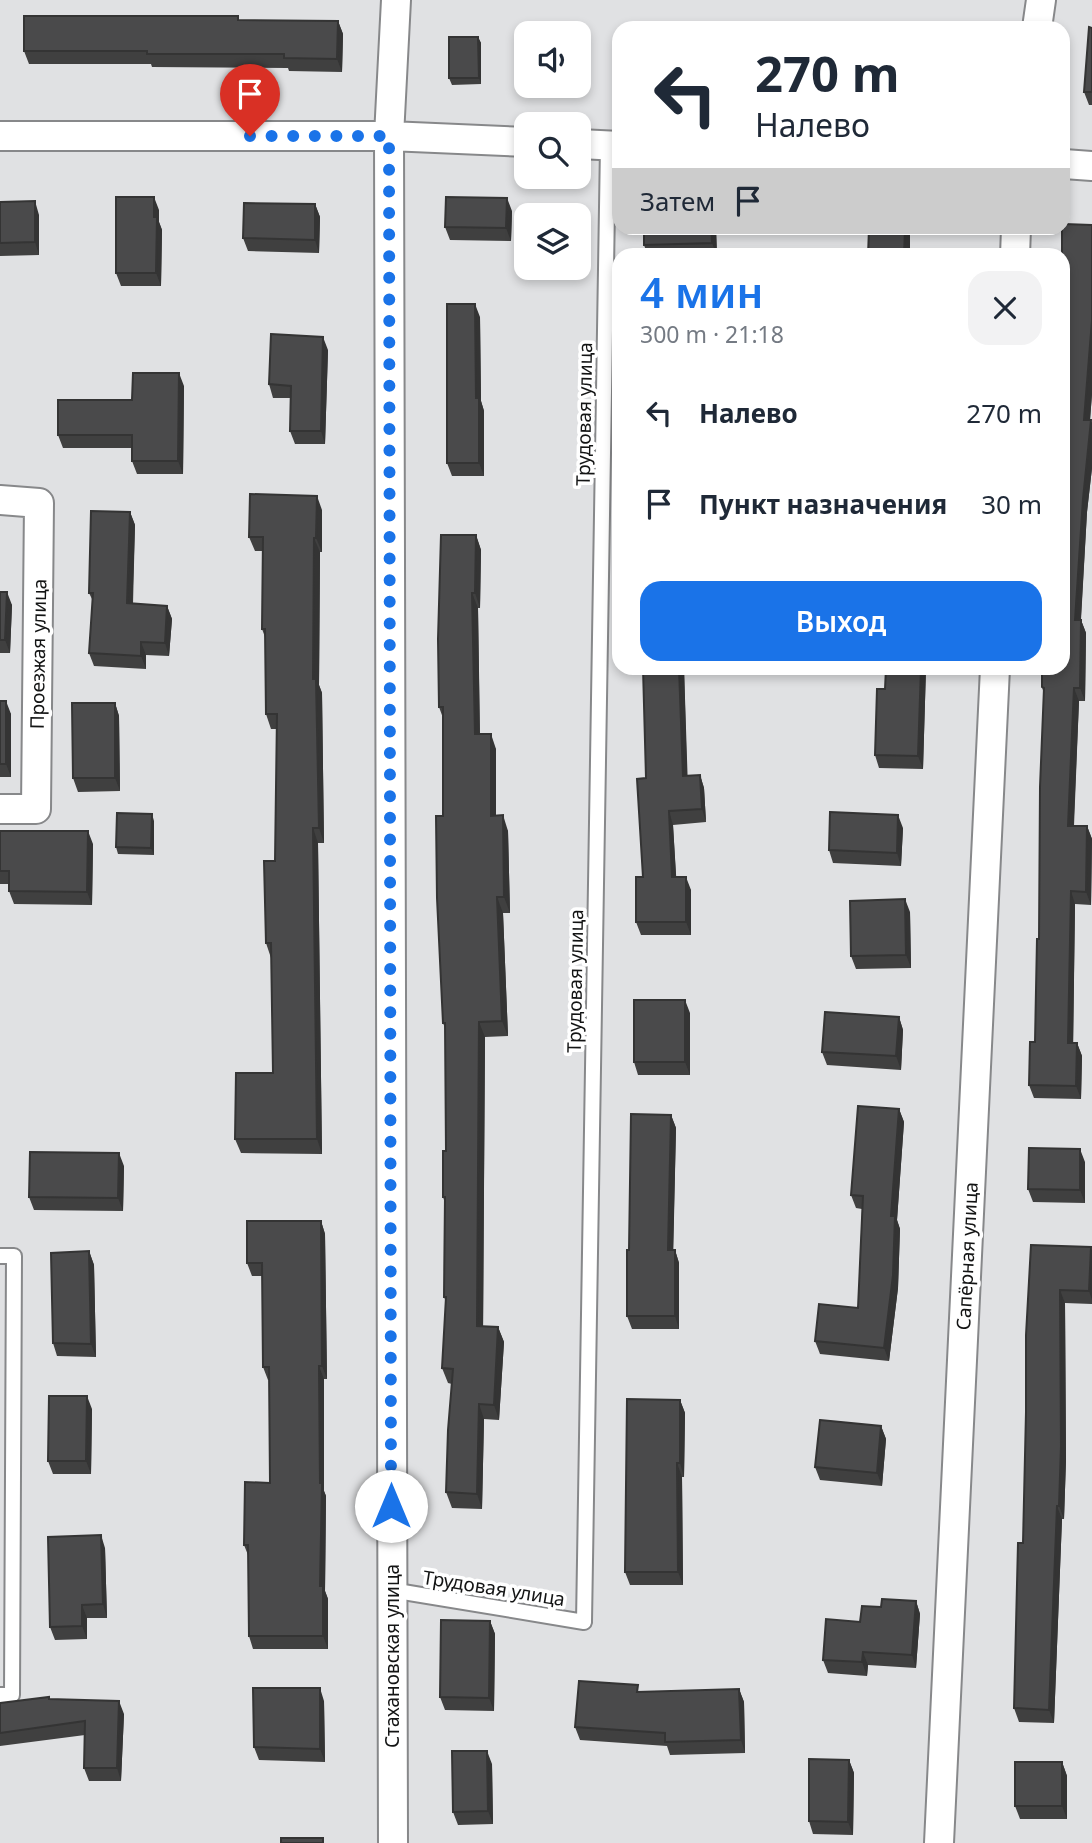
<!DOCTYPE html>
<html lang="ru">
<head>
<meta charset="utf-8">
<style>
  :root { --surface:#fff; --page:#f2f2f3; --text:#1f2937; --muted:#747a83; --accent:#1a73e8 }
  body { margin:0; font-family:"Noto Sans",sans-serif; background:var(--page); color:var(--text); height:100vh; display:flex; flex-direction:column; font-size:26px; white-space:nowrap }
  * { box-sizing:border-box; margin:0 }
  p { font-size:23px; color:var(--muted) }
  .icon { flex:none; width:38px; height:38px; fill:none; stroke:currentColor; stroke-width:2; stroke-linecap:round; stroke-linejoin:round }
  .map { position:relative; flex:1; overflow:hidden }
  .side { position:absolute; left:612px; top:248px; width:458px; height:427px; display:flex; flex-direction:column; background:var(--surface); border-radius:21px; box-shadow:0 4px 10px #0003 }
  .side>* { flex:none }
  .guide { position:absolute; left:612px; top:21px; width:458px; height:214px; border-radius:21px; box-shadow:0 4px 10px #0003; background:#fff; color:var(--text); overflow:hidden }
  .fabs { position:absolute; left:514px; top:21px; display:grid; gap:14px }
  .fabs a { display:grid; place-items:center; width:77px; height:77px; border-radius:14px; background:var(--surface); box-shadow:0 4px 10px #0003; font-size:35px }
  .pin { position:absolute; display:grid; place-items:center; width:60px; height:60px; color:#fff; margin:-72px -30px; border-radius:50% 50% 50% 0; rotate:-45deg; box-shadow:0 0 7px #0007 }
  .pin .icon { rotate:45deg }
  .me { position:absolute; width:77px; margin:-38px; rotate:0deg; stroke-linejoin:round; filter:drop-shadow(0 0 5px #0008) }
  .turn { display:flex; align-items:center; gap:24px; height:147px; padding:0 28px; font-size:32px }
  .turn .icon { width:91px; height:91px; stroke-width:2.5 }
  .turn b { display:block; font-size:49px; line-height:60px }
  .then { display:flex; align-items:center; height:66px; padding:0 28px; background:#0003; gap:14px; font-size:26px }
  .round { display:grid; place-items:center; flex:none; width:74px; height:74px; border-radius:21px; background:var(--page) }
  .overview { display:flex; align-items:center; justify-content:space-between; height:119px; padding:0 28px }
  h1 { font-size:42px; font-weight:600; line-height:52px; color:var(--accent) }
  .action { display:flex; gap:14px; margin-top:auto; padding:14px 28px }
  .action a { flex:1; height:80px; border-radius:21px; background:var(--accent); color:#fff; font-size:28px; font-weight:600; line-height:80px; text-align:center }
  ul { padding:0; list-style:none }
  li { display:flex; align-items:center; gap:21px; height:91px; padding:0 28px }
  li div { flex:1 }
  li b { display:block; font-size:26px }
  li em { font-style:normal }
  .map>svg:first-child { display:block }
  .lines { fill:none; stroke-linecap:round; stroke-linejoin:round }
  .lane-casing { stroke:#87888a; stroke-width:18 }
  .street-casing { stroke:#87888a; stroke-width:32 }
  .lane { stroke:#fff; stroke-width:14 }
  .street { stroke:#fff; stroke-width:28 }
  .wall { fill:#404040 }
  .shaded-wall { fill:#343434 }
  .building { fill:#4a4a4b; stroke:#343434; stroke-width:2 }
  .route { stroke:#1a73e8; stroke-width:12; stroke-dasharray:0 21.6 }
  .labels { text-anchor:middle; stroke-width:7; stroke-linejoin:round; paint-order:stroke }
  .street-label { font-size:19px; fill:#131414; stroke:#fff }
</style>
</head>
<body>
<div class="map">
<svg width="1092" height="1843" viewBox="0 0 1092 1843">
  <rect width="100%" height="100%" fill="#e0e1e3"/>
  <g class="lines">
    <defs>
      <path id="lane" d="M0,1256H14L12,1695H0
        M391,1590L584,1622L608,146"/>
      <path id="street" d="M1037,28L1041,0
        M0,136H389L527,142
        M579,144L620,146
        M1064,164L1092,166
        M1015,256L1016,228
        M0,500L39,503L36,809H0
        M393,1843L389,136L396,0
        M939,1843L995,668"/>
    </defs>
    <!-- lane casing -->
    <use href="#lane" class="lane-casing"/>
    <!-- street casing -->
    <use href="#street" class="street-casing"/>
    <!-- lane -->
    <use href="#lane" class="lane"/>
    <!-- street -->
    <use href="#street" class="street"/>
  </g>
  <!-- wall -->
  <path class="wall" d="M238,16L239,20L338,21L343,34L342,72L289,71L288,68L152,67L151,64H29L24,51Z
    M1092,28V105H1089L1084,92Z
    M478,37L481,43V84L452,85L449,78Z
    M0,202L39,215V255L0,256Z
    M315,204L320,217L319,253L248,251L243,238Z
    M159,210V222L162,230L161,286H121L116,273Z
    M512,211L511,241L450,240L445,227Z
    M1092,225V394L1090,420L1092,423V468L1087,512L1081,620L1086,633L1085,701H1079L1074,826H1087L1092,839L1091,905L1075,904L1073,1043H1077L1082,1056L1081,1099L1034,1098L1029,1085L1035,1042L1039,939L1044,694L1042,687Z
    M716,228L717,256H648L644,245Z
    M480,317L481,401L484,411V476H452L447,463Z
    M328,350L325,444H295L290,431L291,398H273L269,384Z
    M184,386L183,474H137L132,461V448H63L58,435L132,400Z
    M322,510V552H320L319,685L322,693L324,843H318L322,1154L241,1153L235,1139L273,1073L271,958L266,943L275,861L277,729H271L266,714L265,637L262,629L263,551H255L249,537Z
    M130,512L135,525L133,604L167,606L172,619L169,656L146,655V669L94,666L89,653L93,601L89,593Z
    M476,535L481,550L480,608H478L480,734L496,749V815L508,831L510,913H503L508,1036L485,1037L483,1326L498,1327L504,1342L499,1420L484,1419L482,1509L452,1508L446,1492L452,1384L448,1383L442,1368L446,1302L444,1297L445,1203L443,1197L446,1151L445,1028L443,1023V718L439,707Z
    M0,592L12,605L10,653H0Z
    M643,668H684L687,776L700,775L704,788L706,822L673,825L676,877L691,890V935H641L636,922L643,877L646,778Z
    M886,668H926L923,769L879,768L875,755L885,689Z
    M0,701L11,714V777H0Z
    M115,703L119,716L120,791L78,792L73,778Z
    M154,821V855L118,854L116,847Z
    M903,828L901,866L833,863L829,850Z
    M0,831L93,844L92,905L14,904L9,891V884H0Z
    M910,912L911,968L856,969L851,956Z
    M690,1013V1075H638L634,1062Z
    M899,1017L903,1030L901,1070L827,1065L822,1052Z
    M899,1109L904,1122L897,1220L900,1229L898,1288L889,1361L820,1354L815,1341L858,1308L862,1209L856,1208L851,1195Z
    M671,1115L676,1128L673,1250H675L679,1263V1329H632L627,1316L629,1250Z
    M1085,1162V1203L1033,1202L1028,1189Z
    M124,1166L123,1211L34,1210L29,1197Z
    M321,1221L325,1234L327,1379H324V1491L326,1496L325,1591L328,1599V1649H253L249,1636L248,1555L244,1545L270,1483L269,1380H268L263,1367V1276H252L247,1263Z
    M1091,1247L1092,1251V1304L1065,1303L1066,1460L1064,1519H1062L1054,1723L1019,1722L1014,1708L1023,1543L1026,1412V1335Z
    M89,1251L94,1265L96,1357L57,1356L53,1343Z
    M680,1400L685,1413L684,1477H682L683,1585H630L625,1572Z
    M92,1409L91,1474H53L48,1461Z
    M881,1426L886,1439L882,1486L820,1480L815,1467Z
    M105,1548L107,1618H87V1639L55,1640L50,1627Z
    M916,1601L920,1614L916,1668L868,1665L867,1676L828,1673L823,1660L860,1622L881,1607Z
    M490,1621L495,1634L494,1711L445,1710L440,1697Z
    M739,1689L744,1702L745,1753L670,1755L667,1746L580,1740L575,1727L640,1692Z
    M50,1699L124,1714L121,1781H89L84,1768L85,1735L0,1746V1703Z
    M324,1701L325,1762L259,1760L254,1747Z
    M849,1760L854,1773L853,1835L813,1834L809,1821Z
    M1062,1762L1067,1776V1819H1020L1015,1806Z
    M492,1764L493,1824L458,1825L453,1812Z"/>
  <!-- shaded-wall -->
  <path class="shaded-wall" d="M338,21L343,34L342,72L337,59Z
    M478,37L481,43V84L479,78Z
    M154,197L159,210V222L162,230L161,286L156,273L154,217Z
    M507,198L512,211L511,241L506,228Z
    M35,201L39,215V255L35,242Z
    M315,204L320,217L319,253L315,240Z
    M711,228H716L717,256L712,243Z
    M905,228H910V256H904Z
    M475,304L480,317L481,401L484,411V476L479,463L476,398Z
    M1092,320V394L1089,433L1084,420Z
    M323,337L328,350L325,444L321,431Z
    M179,373L184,386L183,474L178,461Z
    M1091,420L1092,423V468L1087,512L1080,633L1075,620L1083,499Z
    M317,496L322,510V552L316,538Z
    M130,512L135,525L132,616L127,603Z
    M476,535L481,550L480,608L475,593Z
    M314,538L320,552L319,685L322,693L324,843L319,828L313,679Z
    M7,592L12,605L10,653L5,640Z
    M472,593L478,608L480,749L475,734Z
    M167,606L172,619L169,656L165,643Z
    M1081,620L1086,633L1085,701L1080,688Z
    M141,642L146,655V669L141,656Z
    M679,668H684L688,789L683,776Z
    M921,668H926L923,769L918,756Z
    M1074,688L1079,701L1073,839L1068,826Z
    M6,701L11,714V777L6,764Z
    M115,703L119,716L120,791L115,778Z
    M491,734L496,749V831L491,816Z
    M700,775L704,788L706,822L702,809Z
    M669,811L673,825L677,890L672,877Z
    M152,814L154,821V855L151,848Z
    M503,815L508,831L510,913L504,897Z
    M898,815L903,828L901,866L897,853Z
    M1087,826L1092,839L1091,905L1086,892Z
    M313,828L318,843L322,1154L317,1139Z
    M88,831L93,844L92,905L87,892Z
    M686,877L691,890V935L686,922Z
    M1071,891L1075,904L1073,1056L1068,1043Z
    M497,897L503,913L508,1036L502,1021Z
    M905,899L910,912L911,968L906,955Z
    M685,1000L690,1013V1075L685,1062Z
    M899,1017L903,1030L901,1070L896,1056Z
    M479,1022L485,1037L483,1341L477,1326Z
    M1077,1043L1082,1056L1081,1099L1076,1086Z
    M899,1109L904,1122L897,1220L900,1229L898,1288L889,1361L884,1348L891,1216Z
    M671,1115L676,1128L673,1263L668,1250Z
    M1080,1149L1085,1162V1203L1080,1190Z
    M119,1153L124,1166L123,1211L118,1198Z
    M321,1221L325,1234L327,1379L322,1366Z
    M1091,1247L1092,1251V1300L1089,1291Z
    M675,1250L679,1263V1329L675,1316Z
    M89,1251L94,1265L96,1357L91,1344Z
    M1060,1290L1065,1303L1066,1460L1064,1519L1059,1506Z
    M498,1327L504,1342L499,1420L494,1405Z
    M319,1366L324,1379V1491L326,1496L325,1591L328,1599V1649L323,1636L320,1586Z
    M87,1396L92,1409L91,1474L86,1461Z
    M680,1400L685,1413L684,1477L680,1463Z
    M479,1404L484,1419L482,1509L477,1494Z
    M881,1426L886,1439L882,1486L877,1473Z
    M677,1463L682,1477L683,1585L678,1572Z
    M1057,1506L1062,1519L1054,1723L1049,1710Z
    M101,1535L105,1548L107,1618L103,1604Z
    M916,1601L920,1614L916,1668L912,1655Z
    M82,1605L87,1618V1639L82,1626Z
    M490,1621L495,1634L494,1711L489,1698Z
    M863,1652L868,1665L867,1676L862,1662Z
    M320,1688L324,1701L325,1762L320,1749Z
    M739,1689L744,1702L745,1753L741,1740Z
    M119,1701L124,1714L121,1781L117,1768Z
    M487,1751L492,1764L493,1824L488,1811Z
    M849,1760L854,1773L853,1835L848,1822Z
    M1062,1762L1067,1776V1819L1062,1806Z"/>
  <!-- building -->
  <path class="building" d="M24,16H238V20L338,21L337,59L284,58V54H147V51H24Z
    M1089,27L1092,28V92H1084Z
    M449,37H478L479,78H449Z
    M116,197H154V217H157L156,273H116Z
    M446,197L507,198L506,228L445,227Z
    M35,201V242L0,243V202Z
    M244,203L315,204V240L243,238Z
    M1064,224L1092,225V320L1084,420H1091L1083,499L1075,620H1081L1080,688H1074L1068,826H1087L1086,892L1071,891L1068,1043H1077L1076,1086L1029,1085L1030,1042H1035L1037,939H1039L1040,787L1044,688L1042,687V668H1064V256H1062V228H1064Z
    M644,228H711L712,243L644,245Z
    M869,228H905L904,256H868Z
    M447,304H475L476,398H479V463H447Z
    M271,334L323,337L321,431H290L291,386L269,384Z
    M133,373H179L178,461H132V435H58V400H132Z
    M250,494L317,496L316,538H314L313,679H316L319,828H313L317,1139H235L236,1073H273L271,943H266L264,861H275L277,714H266L265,629H262L263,537H249Z
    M91,511L130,512L127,603L167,606L165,643L141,642V656L89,653L93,593H89Z
    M441,535H476L475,593H472L475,734H491V816L503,815L504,897H497L502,1021L479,1022L477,1326L498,1327L494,1405L479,1404L477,1494L446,1492L448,1430L453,1369L442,1368L446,1297H444L445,1197H443V1151H446L445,1023H443L437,898L436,816H443V707H439L438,639Z
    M0,592H7L5,640H0Z
    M643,668H679L683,776L700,775L702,809L669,811L672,877H686V922H636V877H643L637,779L646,778Z
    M886,668H921L918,756L875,755L877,689H885Z
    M0,701H6V764H0Z
    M72,703H115V778H73Z
    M830,812L898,815L897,853L829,850Z
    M117,813L152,814L151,848L116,847Z
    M0,831H88L87,892L9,891V871H0Z
    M905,899L906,955L851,956L850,901Z
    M634,1000H685V1062H634Z
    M825,1012L899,1017L896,1056L822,1052Z
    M858,1106L899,1109L891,1216H895L893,1275L884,1348L815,1341L819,1304L858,1308L863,1196L851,1195Z
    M631,1114L671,1115L668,1250H675V1316H627V1250H629Z
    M1029,1148L1080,1149V1190L1028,1189Z
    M30,1152L119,1153L118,1198L29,1197Z
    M247,1221H321L322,1366H319L320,1483H322L320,1586H323V1636H249L248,1545H244L245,1482L270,1483L269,1367H263L262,1263H247Z
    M1031,1245L1091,1247L1089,1291L1060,1290L1061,1446L1059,1506H1057L1049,1710L1014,1708L1018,1543H1023L1026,1412V1335Z
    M89,1251L91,1344L53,1343L51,1253Z
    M49,1396H87L86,1461H48Z
    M627,1399L680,1400V1463H677L678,1572H625Z
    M820,1420L881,1426L877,1473L815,1467Z
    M101,1535L103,1604L82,1605V1626L50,1627L48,1537Z
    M882,1599L916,1601L912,1655L863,1652L862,1662L823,1660L826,1619L860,1622L862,1606L881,1607Z
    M441,1620L490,1621L489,1698L440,1697Z
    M579,1681L638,1685L637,1692L739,1689L741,1740L665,1742V1733L575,1727Z
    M253,1688H320V1749L254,1747Z
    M49,1697V1699L119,1701L117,1768H84L85,1721L0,1733V1703Z
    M452,1751H487L488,1811L453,1812Z
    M809,1759L849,1760L848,1822L809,1821Z
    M1015,1762H1062V1806H1015Z
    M281,1838H323V1843H281Z"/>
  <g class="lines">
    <!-- route -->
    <path class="route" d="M250,136H389L391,1506"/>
  </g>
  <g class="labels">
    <!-- street labels -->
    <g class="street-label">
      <text transform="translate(584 414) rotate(-89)" y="7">Трудовая улица</text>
      <text transform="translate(38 654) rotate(-89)" y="7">Проезжая улица</text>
      <text transform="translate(575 981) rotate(-89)" y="7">Трудовая улица</text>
      <text transform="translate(967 1256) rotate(-87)" y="7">Сапёрная улица</text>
      <text transform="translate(494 1588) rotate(9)" y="7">Трудовая улица</text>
      <text transform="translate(392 1656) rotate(-90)" y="7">Стахановская улица</text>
    </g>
  </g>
</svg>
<div class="fabs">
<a><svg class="icon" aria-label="sound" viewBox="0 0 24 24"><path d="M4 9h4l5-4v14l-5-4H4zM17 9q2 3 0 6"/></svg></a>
<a><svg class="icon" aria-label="search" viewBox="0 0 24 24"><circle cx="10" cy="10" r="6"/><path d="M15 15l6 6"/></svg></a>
<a><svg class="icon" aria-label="layers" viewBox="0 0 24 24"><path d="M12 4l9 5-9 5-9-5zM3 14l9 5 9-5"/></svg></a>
</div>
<div class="pin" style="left:250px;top:136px;background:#d93025"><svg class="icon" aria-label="arrive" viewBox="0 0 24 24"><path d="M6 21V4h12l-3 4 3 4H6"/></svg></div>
<svg class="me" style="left:391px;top:1506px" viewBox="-20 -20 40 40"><circle r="19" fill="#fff"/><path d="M0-13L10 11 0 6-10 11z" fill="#1a73e8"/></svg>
<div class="guide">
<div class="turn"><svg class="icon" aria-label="left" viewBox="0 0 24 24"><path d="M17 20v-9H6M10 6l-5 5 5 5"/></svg><div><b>270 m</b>Налево</div></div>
<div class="then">Затем<svg class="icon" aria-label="arrive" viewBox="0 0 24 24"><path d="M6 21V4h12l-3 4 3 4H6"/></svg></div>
</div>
<section class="side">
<div class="overview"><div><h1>4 мин</h1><p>300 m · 21:18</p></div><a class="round"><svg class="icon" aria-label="close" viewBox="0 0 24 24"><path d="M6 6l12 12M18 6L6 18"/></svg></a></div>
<ul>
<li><svg class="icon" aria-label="left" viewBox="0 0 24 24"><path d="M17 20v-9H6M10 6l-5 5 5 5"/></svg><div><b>Налево</b></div><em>270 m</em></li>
<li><svg class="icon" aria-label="arrive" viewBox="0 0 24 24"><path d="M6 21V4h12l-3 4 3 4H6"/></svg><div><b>Пункт назначения</b></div><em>30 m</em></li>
</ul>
<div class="action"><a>Выход</a></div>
</section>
</div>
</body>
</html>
